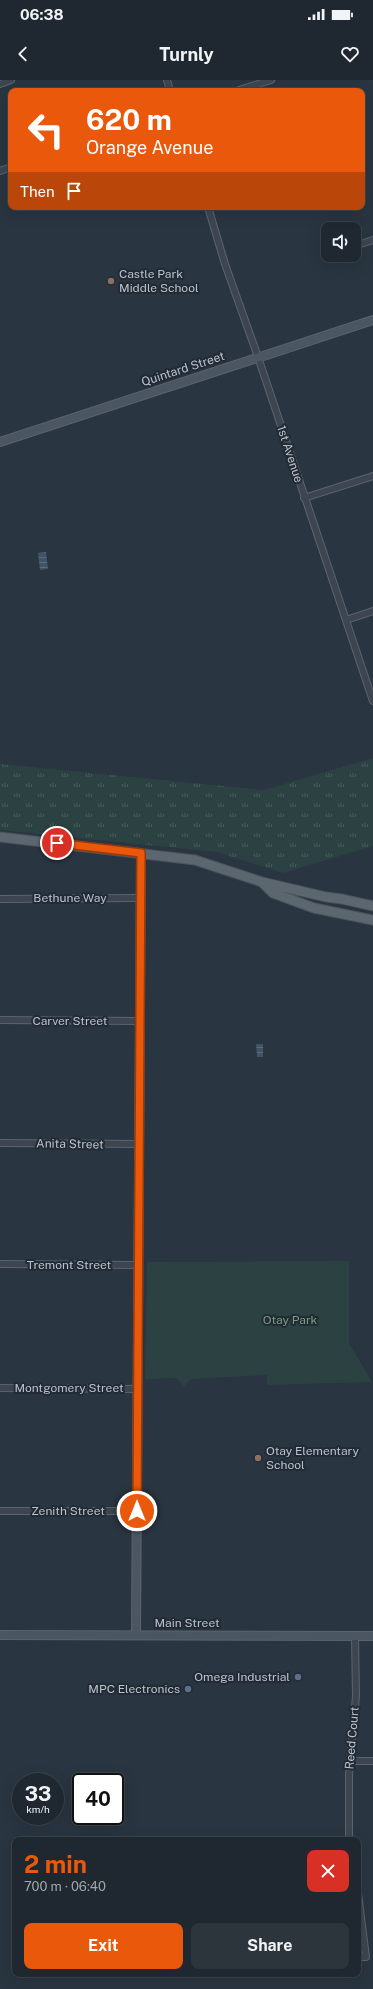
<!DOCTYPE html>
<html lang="en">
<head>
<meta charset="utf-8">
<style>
  :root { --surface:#1f2830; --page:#2c343c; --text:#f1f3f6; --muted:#a1a6ab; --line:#3c444c; --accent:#ea580c }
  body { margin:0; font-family:"Public Sans",sans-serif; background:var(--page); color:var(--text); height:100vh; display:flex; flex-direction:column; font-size:15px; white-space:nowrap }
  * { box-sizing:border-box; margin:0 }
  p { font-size:13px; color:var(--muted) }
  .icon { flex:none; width:22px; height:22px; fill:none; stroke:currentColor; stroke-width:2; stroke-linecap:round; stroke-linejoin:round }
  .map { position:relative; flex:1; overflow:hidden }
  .details { position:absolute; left:12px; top:1757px; width:349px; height:140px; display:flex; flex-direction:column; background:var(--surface); border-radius:8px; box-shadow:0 4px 16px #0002,0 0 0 1px var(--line) }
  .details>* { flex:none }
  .guide { position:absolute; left:8px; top:8px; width:357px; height:122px; border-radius:8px; box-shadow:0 4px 16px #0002,0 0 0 1px var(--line); background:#ea580c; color:#fff; overflow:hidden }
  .controls { position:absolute; left:321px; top:142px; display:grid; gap:8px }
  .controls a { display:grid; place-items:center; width:40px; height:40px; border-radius:8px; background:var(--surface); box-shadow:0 4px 16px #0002,0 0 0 1px var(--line); font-size:20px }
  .speed { position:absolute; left:12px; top:1693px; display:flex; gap:8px; font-size:20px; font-weight:700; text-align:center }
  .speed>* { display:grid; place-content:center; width:52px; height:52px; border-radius:50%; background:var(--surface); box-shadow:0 4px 16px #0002,0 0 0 1px var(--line); line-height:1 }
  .speed small { font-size:10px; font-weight:400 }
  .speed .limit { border:2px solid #111; border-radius:6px; background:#fff; color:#111 }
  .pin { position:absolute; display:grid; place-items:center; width:34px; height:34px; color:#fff; margin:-17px; border:2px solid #fff; border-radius:50%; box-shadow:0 1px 4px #0007 }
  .me { position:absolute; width:44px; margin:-22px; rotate:0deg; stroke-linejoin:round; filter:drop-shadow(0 0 3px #0008) }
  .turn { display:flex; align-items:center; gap:14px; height:84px; padding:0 12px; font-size:18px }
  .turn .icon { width:52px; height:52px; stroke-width:2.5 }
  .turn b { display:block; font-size:28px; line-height:34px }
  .then { display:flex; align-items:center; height:38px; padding:0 12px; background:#0003; gap:8px; font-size:15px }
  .round { display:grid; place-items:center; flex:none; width:42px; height:42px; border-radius:8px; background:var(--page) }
  .overview { display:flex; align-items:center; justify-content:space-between; height:68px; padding:0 12px }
  h1 { font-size:24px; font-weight:700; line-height:30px; color:var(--accent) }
  .button { display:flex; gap:8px; margin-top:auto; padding:8px 12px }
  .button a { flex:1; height:46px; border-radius:8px; background:var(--accent); color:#fff; font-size:16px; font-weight:700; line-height:46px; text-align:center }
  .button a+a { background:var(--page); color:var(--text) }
  .status { display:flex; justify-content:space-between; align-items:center; height:28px; padding:0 20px; background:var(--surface); direction:ltr }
  .status svg { height:11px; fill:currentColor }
  header { display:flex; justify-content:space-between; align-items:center; height:52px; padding:0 12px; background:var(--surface); font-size:18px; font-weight:700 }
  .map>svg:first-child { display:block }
  .grass { fill:url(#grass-tufts) }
  .green { fill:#2c4242 }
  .water { fill:url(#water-rules) }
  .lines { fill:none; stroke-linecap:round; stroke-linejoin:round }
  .street-casing { stroke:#5b646d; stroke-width:8 }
  .secondary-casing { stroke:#5b646d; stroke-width:10 }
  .primary-casing { stroke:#4a525c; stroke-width:11 }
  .street { stroke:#3d4650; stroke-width:6 }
  .secondary { stroke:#4b5662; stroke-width:8 }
  .primary { stroke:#5b666f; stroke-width:9 }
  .route-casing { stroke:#983908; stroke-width:10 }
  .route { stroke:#ea580c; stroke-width:7 }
  .education-dot { fill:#8d6e63; stroke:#222b35; stroke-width:1.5 }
  .service-dot { fill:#5c6f8a; stroke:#222b35; stroke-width:1.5 }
  .labels { text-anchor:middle; stroke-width:4; stroke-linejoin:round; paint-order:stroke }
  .poi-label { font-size:12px; fill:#bac1ca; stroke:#222b35; text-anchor:start }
  .street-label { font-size:12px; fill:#bac1ca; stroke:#222b35 }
  .park-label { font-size:12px; fill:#7a9d7f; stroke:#222b35 }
</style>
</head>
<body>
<div class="status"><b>06:38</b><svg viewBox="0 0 49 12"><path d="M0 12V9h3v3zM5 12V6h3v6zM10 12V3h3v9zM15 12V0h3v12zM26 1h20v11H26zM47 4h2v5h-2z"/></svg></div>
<header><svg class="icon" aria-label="back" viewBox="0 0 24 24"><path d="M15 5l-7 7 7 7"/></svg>Turnly<svg class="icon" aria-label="heart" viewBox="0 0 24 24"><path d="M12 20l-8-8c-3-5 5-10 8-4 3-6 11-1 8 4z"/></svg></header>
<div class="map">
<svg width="373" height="1909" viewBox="0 0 373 1909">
  <defs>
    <pattern id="grass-tufts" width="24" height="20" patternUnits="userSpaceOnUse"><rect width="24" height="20" fill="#2c4242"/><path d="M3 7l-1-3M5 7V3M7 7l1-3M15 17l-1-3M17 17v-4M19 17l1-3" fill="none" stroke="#485c5c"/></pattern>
    <pattern id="water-rules" width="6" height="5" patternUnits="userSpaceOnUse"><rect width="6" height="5" fill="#405467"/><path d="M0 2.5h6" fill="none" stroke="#5a6b7b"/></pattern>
  </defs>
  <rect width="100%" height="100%" fill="#293540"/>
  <!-- grass -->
  <path class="grass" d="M373,678V766L283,793L217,772L0,750V684L264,710Z"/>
  <!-- green -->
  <path class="green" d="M349,1181V1263L372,1302L267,1305V1295L191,1299L184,1306L176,1298L145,1299L147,1182Z"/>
  <!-- water -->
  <path class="water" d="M46,472L48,489L40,490L38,473Z
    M256,964H263V977H257Z"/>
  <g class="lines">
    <defs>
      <path id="street" d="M167,0L170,11
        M0,4L11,0
        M236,11L271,0
        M0,91L11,87
        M208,127L225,184L258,277L373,621
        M354,166L373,160
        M304,418L373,396
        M346,540L373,531
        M0,819L140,818
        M0,940L140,941
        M0,1063L140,1064
        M0,1184L138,1185
        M0,1308L137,1309
        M0,1431H137
        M351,1681H373
        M349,1760V1695L356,1616L355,1556
        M358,1813L366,1877H358"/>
      <path id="secondary" d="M0,362L373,240
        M0,1555L373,1556
        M136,1555L141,773"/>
      <path id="primary" d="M0,757L195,780L262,802L273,813L314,828L373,840
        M262,802L326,817L342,819L373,826"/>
    </defs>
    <!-- street casing -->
    <use href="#street" class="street-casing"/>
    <!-- secondary casing -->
    <use href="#secondary" class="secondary-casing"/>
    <!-- primary casing -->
    <use href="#primary" class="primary-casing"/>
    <!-- street -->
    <use href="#street" class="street"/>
    <!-- secondary -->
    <use href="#secondary" class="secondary"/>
    <!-- primary -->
    <use href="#primary" class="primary"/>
  </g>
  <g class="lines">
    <defs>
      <path id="route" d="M57,763L141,773L137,1431"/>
    </defs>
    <!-- route casing -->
    <use href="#route" class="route-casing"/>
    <!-- route -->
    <use href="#route" class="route"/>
  </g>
  <!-- markers -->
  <g class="education-dot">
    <circle cx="111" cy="201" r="4"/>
    <circle cx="258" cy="1378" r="4"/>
  </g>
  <g class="service-dot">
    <circle cx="298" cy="1597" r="4"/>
    <circle cx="188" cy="1609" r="4"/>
  </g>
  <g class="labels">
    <!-- poi labels -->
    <g class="poi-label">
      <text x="119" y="198">Castle Park<tspan x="119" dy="14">Middle School</tspan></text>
      <text x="266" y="1375">Otay Elementary<tspan x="266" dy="14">School</tspan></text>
      <text x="290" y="1601" text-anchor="end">Omega Industrial</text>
      <text x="180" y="1613" text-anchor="end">MPC Electronics</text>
    </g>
    <!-- street labels -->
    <g class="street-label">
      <text transform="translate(183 289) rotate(-18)" y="4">Quintard Street</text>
      <text transform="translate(290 374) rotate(72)" y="4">1st Avenue</text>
      <text x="70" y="822">Bethune Way</text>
      <text x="70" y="945">Carver Street</text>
      <text transform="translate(70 1064) rotate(1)" y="4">Anita Street</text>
      <text x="69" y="1189">Tremont Street</text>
      <text x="69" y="1312">Montgomery Street</text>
      <text x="68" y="1435">Zenith Street</text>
      <text x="187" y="1547">Main Street</text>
      <text transform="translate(352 1658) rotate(-85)" y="4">Reed Court</text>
    </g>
    <!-- park labels -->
    <g class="park-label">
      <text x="290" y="1244">Otay Park</text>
    </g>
  </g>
</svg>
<div class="controls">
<a><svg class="icon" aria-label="sound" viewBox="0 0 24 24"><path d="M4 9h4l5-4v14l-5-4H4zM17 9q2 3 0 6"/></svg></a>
</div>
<div class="speed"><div>33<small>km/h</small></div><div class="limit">40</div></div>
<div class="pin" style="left:57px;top:763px;background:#d93025"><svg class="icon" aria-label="arrive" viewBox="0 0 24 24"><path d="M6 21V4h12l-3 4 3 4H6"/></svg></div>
<svg class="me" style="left:137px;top:1431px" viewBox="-20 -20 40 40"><circle r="17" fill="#ea580c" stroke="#fff" stroke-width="3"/><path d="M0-11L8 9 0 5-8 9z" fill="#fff"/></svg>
<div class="guide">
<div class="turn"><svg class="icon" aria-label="left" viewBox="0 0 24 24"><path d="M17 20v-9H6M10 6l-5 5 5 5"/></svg><div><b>620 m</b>Orange Avenue</div></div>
<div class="then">Then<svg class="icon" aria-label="arrive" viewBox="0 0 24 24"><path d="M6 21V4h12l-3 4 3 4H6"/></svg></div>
</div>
<section class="details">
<div class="overview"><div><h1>2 min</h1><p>700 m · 06:40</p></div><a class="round" style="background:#d93025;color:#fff"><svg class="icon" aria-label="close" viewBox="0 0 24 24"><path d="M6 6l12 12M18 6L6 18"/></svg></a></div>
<div class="button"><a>Exit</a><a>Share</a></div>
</section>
</div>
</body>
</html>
